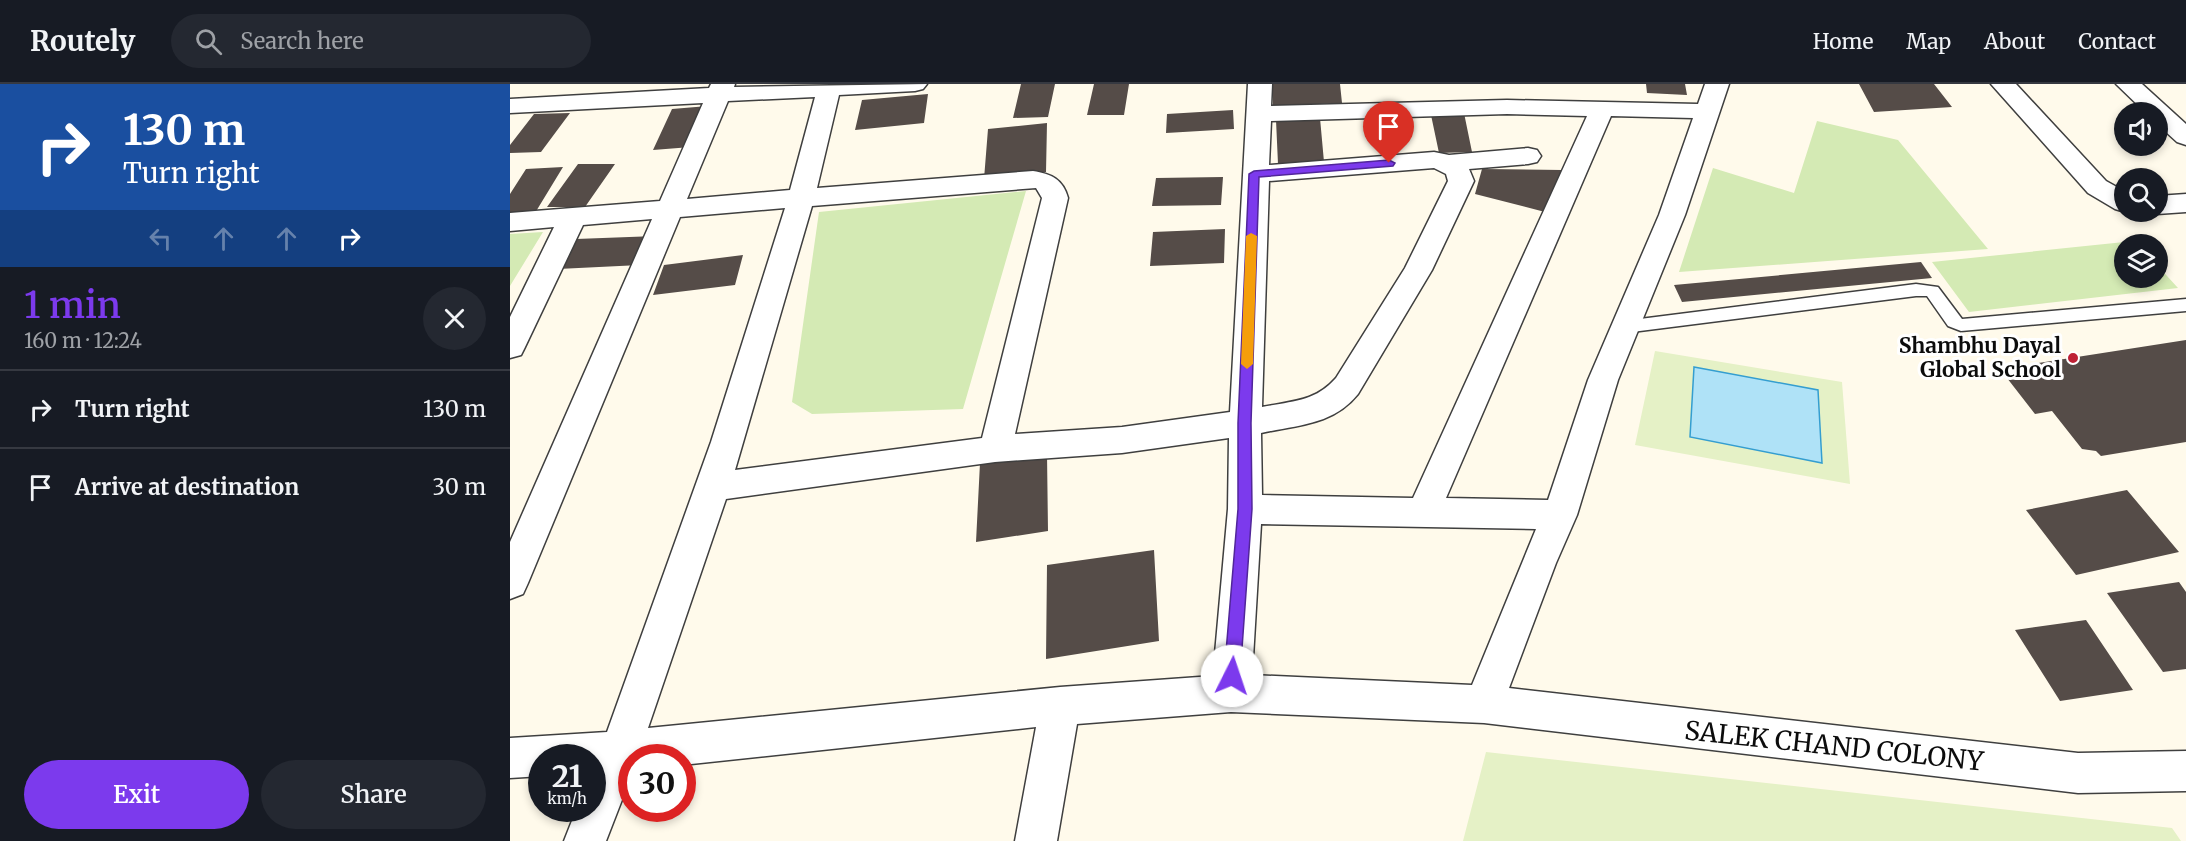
<!DOCTYPE html>
<html lang="en">
<head>
<meta charset="utf-8">
<style>
  :root { --surface:#171b24; --page:#242831; --text:#f1f3f6; --muted:#9ea1a6; --line:#363941; --accent:#7c3aed }
  body { margin:0; font-family:Merriweather,serif; background:var(--page); color:var(--text); height:100vh; display:flex; flex-direction:column; font-size:22px; white-space:nowrap }
  * { box-sizing:border-box; margin:0 }
  p { font-size:20px; color:var(--muted) }
  .icon { flex:none; width:33px; height:33px; fill:none; stroke:currentColor; stroke-width:2; stroke-linecap:round; stroke-linejoin:round }
  .map { position:relative; flex:1; overflow:hidden }
  .details { display:flex; flex-direction:column; background:var(--surface); width:510px }
  .details>* { flex:none }
  .top-card { background:#1a4fa0; color:#fff; overflow:hidden }
  .buttons { position:absolute; left:1604px; top:18px; display:grid; gap:12px }
  .buttons a { display:grid; place-items:center; width:54px; height:54px; border-radius:50%; background:var(--surface); box-shadow:0 3px 9px #0003; font-size:30px }
  .speed { position:absolute; left:18px; top:660px; display:flex; gap:12px; font-size:30px; font-weight:700; text-align:center }
  .speed>* { display:grid; place-content:center; width:78px; height:78px; border-radius:50%; background:var(--surface); box-shadow:0 3px 9px #0003; line-height:1 }
  .speed small { font-size:15px; font-weight:400 }
  .speed .limit { border:9px solid #d22; background:#fff; color:#111 }
  .pin { position:absolute; display:grid; place-items:center; width:51px; height:51px; color:#fff; margin:-62px -26px; border-radius:50% 50% 50% 0; rotate:-45deg; box-shadow:0 0 6px #0007 }
  .pin .icon { rotate:45deg }
  .me { position:absolute; width:66px; margin:-33px; rotate:4deg; stroke-linejoin:round; filter:drop-shadow(0 0 4px #0008) }
  .turn { display:flex; align-items:center; gap:21px; height:126px; padding:0 24px; font-size:27px }
  .turn .icon { width:78px; height:78px; stroke-width:2.5 }
  .turn b { display:block; font-size:42px; line-height:51px }
  .lanes { display:flex; align-items:center; height:57px; padding:0 24px; background:#0003; justify-content:center; gap:30px; direction:ltr }
  .lanes .off { opacity:.35 }
  .round { display:grid; place-items:center; flex:none; width:63px; height:63px; border-radius:32px; background:var(--page) }
  .headline { display:flex; align-items:center; justify-content:space-between; height:102px; padding:0 24px }
  h1 { font-size:36px; font-weight:600; line-height:45px; color:var(--accent) }
  .cta { display:flex; gap:12px; margin-top:auto; padding:12px 24px }
  .cta a { flex:1; height:69px; border-radius:36px; background:var(--accent); color:#fff; font-size:24px; font-weight:600; line-height:69px; text-align:center }
  .cta a+a { background:var(--page); color:var(--text) }
  ul { padding:0; list-style:none }
  li { display:flex; align-items:center; gap:18px; height:78px; padding:0 24px; border-top:2px solid var(--line) }
  li div { flex:1 }
  li b { display:block; font-size:22px }
  li em { font-style:normal }
  header { display:flex; align-items:center; gap:36px; box-sizing:border-box; height:84px; padding:0 30px; background:var(--surface); border-bottom:2px solid var(--line) }
  header strong { font-size:28px }
  nav { display:flex; gap:33px; margin-inline-start:auto; font-size:21px }
  .search { width:420px; height:54px; background:var(--page); display:flex; align-items:center; gap:15px; box-sizing:border-box; padding:0 21px; border-radius:33px; color:var(--muted); font-size:22px }
  main { display:flex; flex:1; min-height:0 }
  .map>svg:first-child { display:block }
  .green { fill:#d4eab4 }
  .pitch { fill:#e5f1c6 }
  .water { fill:#afe2f7; stroke:#349ed0; stroke-width:1.5 }
  .building { fill:#554c48 }
  .lines { fill:none; stroke-linecap:round; stroke-linejoin:round }
  .service-casing { stroke:#3f3f3f; stroke-width:3 }
  .minor-casing { stroke:#3f3f3f; stroke-width:3 }
  .service { fill:#fff; fill-rule:evenodd }
  .minor { fill:#fff; fill-rule:evenodd }
  .route { fill:#7c3aed; stroke:#51269a; stroke-width:1.5 }
  .slow { fill:#f59e0b }
  .poi-dot { fill:#be2135; stroke:#fff; stroke-width:2 }
  .labels { text-anchor:middle; stroke-width:6; stroke-linejoin:round; paint-order:stroke }
  .poi-label { font-size:21px; font-weight:bold; fill:#0c0c0c; stroke:#fff; text-anchor:end }
  .near-street-label { font-size:26px; fill:#0c0c0c; stroke:#fff }
</style>
</head>
<body>
<header>
<strong>Routely</strong>
<div class="search"><svg class="icon" aria-label="search" viewBox="0 0 24 24"><circle cx="10" cy="10" r="6"/><path d="M15 15l6 6"/></svg>Search here</div>
<nav><a>Home</a><a>Map</a><a>About</a><a>Contact</a></nav>
</header>
<main>
<section class="details">
<div class="top-card">
<div class="turn"><svg class="icon" aria-label="right" viewBox="0 0 24 24"><path d="M7 20v-9h11M14 6l5 5-5 5"/></svg><div><b>130 m</b>Turn right</div></div>
<div class="lanes"><svg class="icon off" aria-label="left" viewBox="0 0 24 24"><path d="M17 20v-9H6M10 6l-5 5 5 5"/></svg><svg class="icon off" aria-label="ahead" viewBox="0 0 24 24"><path d="M12 20V5M6 11l6-6 6 6"/></svg><svg class="icon off" aria-label="ahead" viewBox="0 0 24 24"><path d="M12 20V5M6 11l6-6 6 6"/></svg><svg class="icon" aria-label="right" viewBox="0 0 24 24"><path d="M7 20v-9h11M14 6l5 5-5 5"/></svg></div>
</div>
<div class="headline"><div><h1>1 min</h1><p>160 m · 12:24</p></div><a class="round"><svg class="icon" aria-label="close" viewBox="0 0 24 24"><path d="M6 6l12 12M18 6L6 18"/></svg></a></div>
<ul>
<li><svg class="icon" aria-label="right" viewBox="0 0 24 24"><path d="M7 20v-9h11M14 6l5 5-5 5"/></svg><div><b>Turn right</b></div><em>130 m</em></li>
<li><svg class="icon" aria-label="arrive" viewBox="0 0 24 24"><path d="M6 21V4h12l-3 4 3 4H6"/></svg><div><b>Arrive at destination</b></div><em>30 m</em></li>
</ul>
<div class="cta"><a>Exit</a><a>Share</a></div>
</section>
<div class="map">
<svg width="1676" height="757" viewBox="0 0 1676 757">
  <rect width="100%" height="100%" fill="#fffaeb"/>
  <!-- green -->
  <path class="green" d="M1307,37L1388,56L1478,165L1169,188L1203,84L1284,109Z
    M516,107L453,325L302,330L282,318L309,128Z
    M33,148L0,202V150Z
    M1624,157L1628,160H1614V194H1647V181L1668,204L1459,228L1422,178Z"/>
  <!-- pitch -->
  <path class="pitch" d="M1145,267L1332,298L1340,400L1125,361Z
    M976,668L1662,744L1671,757H953Z"/>
  <!-- water -->
  <path class="water" d="M1184,283L1308,306L1312,379L1180,353Z"/>
  <!-- building -->
  <path class="building" d="M511,0H545L538,33L503,34Z
    M584,0H619L614,31H577Z
    M762,0H830L832,19L763,22Z
    M1136,0H1175L1177,11L1137,9Z
    M1349,0H1424L1442,23L1364,28Z
    M418,10L414,39L345,46L352,16Z
    M198,22L181,63L143,66L162,25Z
    M723,26L724,45L656,49L657,30Z
    M60,29L31,68L0,69V61L24,30Z
    M954,29L962,68L929,69L921,31Z
    M810,34L814,78L768,80L766,36Z
    M537,39L536,88L474,95L478,45Z
    M68,80H105L75,123H37Z
    M53,83L25,129L0,130V110L16,85Z
    M972,85L1052,86L1035,128L965,110Z
    M713,93L711,121L642,122L646,94Z
    M715,145L714,179L640,182L643,148Z
    M146,152L130,181L48,185L66,155Z
    M233,171L225,201L143,211L154,181Z
    M1411,178L1422,194L1172,218L1164,201Z
    M1676,256V358L1591,372L1586,367L1572,365L1542,327L1525,330L1490,285Z
    M537,370L538,447L466,458L470,379Z
    M1617,406L1669,468L1566,491L1516,426Z
    M644,466L649,557L536,575L537,481Z
    M1669,498L1676,508V585L1653,588L1597,509Z
    M1576,536L1623,606L1550,617L1505,546Z"/>
  <g class="lines">
    <defs>
      <path id="service" d="M1406,200L1428,203L1452,235L1676,215V227L1451,247L1438,242L1417,212H1406L1114,249L1106,243L1114,237Z"/>
      <path id="minor" d="M201,0H225L224,3L417,0L413,5L405,7L329,11L307,104L523,87C541,90 553,95 558,114L505,350L612,343L720,328L738,0H762L761,22L997,16L1188,20L1195,0H1219L1175,131L1108,296L1067,431L1046,479L999,604L1568,669L1676,667V707L1568,709L974,639L721,628L567,640L547,757H505L526,643L172,681V674H122V690L96,757H54L67,724H82V674H32V692L0,694V654L97,648L201,358L275,124L170,133L18,499L13,510L0,515V458L142,135L73,141L15,263L11,271L0,274V233L44,143L0,147V129L150,117L193,19L0,29V15L199,4ZM305,13L280,106L177,115L218,17ZM997,30L1077,32L903,414L752,411L751,349C788,341 823,341 848,310L922,186L964,97L959,85L1018,80L1027,78L1031,72L1027,66L1018,64L939,71L924,68L759,81L761,37ZM1101,32L1183,34L1149,131L1078,296L1038,416L936,414ZM924,84L936,90L938,97L895,184L826,294C805,318 782,317 752,323L759,97ZM526,104L532,114L472,354L225,386L302,122ZM719,354L718,425L703,592L550,603L138,644L216,415L485,378L612,369ZM751,440L1026,445L962,601L742,591Z
        M1481,0H1506L1596,97L1614,107L1615,128L1605,125L1578,109Z
        M1606,0H1632L1676,40V61L1667,58L1647,40V28H1635Z
        M1676,110V128L1647,130L1639,128H1647V112Z"/>
    </defs>
    <!-- service casing -->
    <use href="#service" class="service-casing"/>
    <!-- minor casing -->
    <use href="#minor" class="minor-casing"/>
    <!-- service -->
    <use href="#service" class="service"/>
    <!-- minor -->
    <use href="#minor" class="minor"/>
  </g>
  <!-- route -->
  <path class="route" d="M879,76L885,79L883,82L749,93L741,339L742,425L730,592L728,598L722,600L716,598L714,592L728,425V339L739,90L744,87Z"/>
  <!-- slow -->
  <path class="slow" d="M741,149L747,152L743,280L737,285L731,280L736,152Z"/>
  <!-- markers -->
  <circle class="poi-dot" cx="1563" cy="274" r="6"/>
  <g class="labels">
    <!-- poi labels -->
    <g class="poi-label">
      <text x="1551" y="269">Shambhu Dayal<tspan x="1551" dy="24">Global School</tspan></text>
    </g>
    <!-- near-street labels -->
    <g class="near-street-label">
      <text transform="translate(1324 662) rotate(6)" y="9">SALEK CHAND COLONY</text>
    </g>
  </g>
</svg>
<div class="buttons">
<a><svg class="icon" aria-label="sound" viewBox="0 0 24 24"><path d="M4 9h4l5-4v14l-5-4H4zM17 9q2 3 0 6"/></svg></a>
<a><svg class="icon" aria-label="search" viewBox="0 0 24 24"><circle cx="10" cy="10" r="6"/><path d="M15 15l6 6"/></svg></a>
<a><svg class="icon" aria-label="layers" viewBox="0 0 24 24"><path d="M12 4l9 5-9 5-9-5zM3 14l9 5 9-5"/></svg></a>
</div>
<div class="speed"><div>21<small>km/h</small></div><div class="limit">30</div></div>
<div class="pin" style="left:879px;top:79px;background:#d93025"><svg class="icon" aria-label="arrive" viewBox="0 0 24 24"><path d="M6 21V4h12l-3 4 3 4H6"/></svg></div>
<svg class="me" style="left:722px;top:592px" viewBox="-20 -20 40 40"><circle r="19" fill="#fff"/><path d="M0-13L10 11 0 6-10 11z" fill="#7c3aed"/></svg>
</div>
</main>
</body>
</html>
